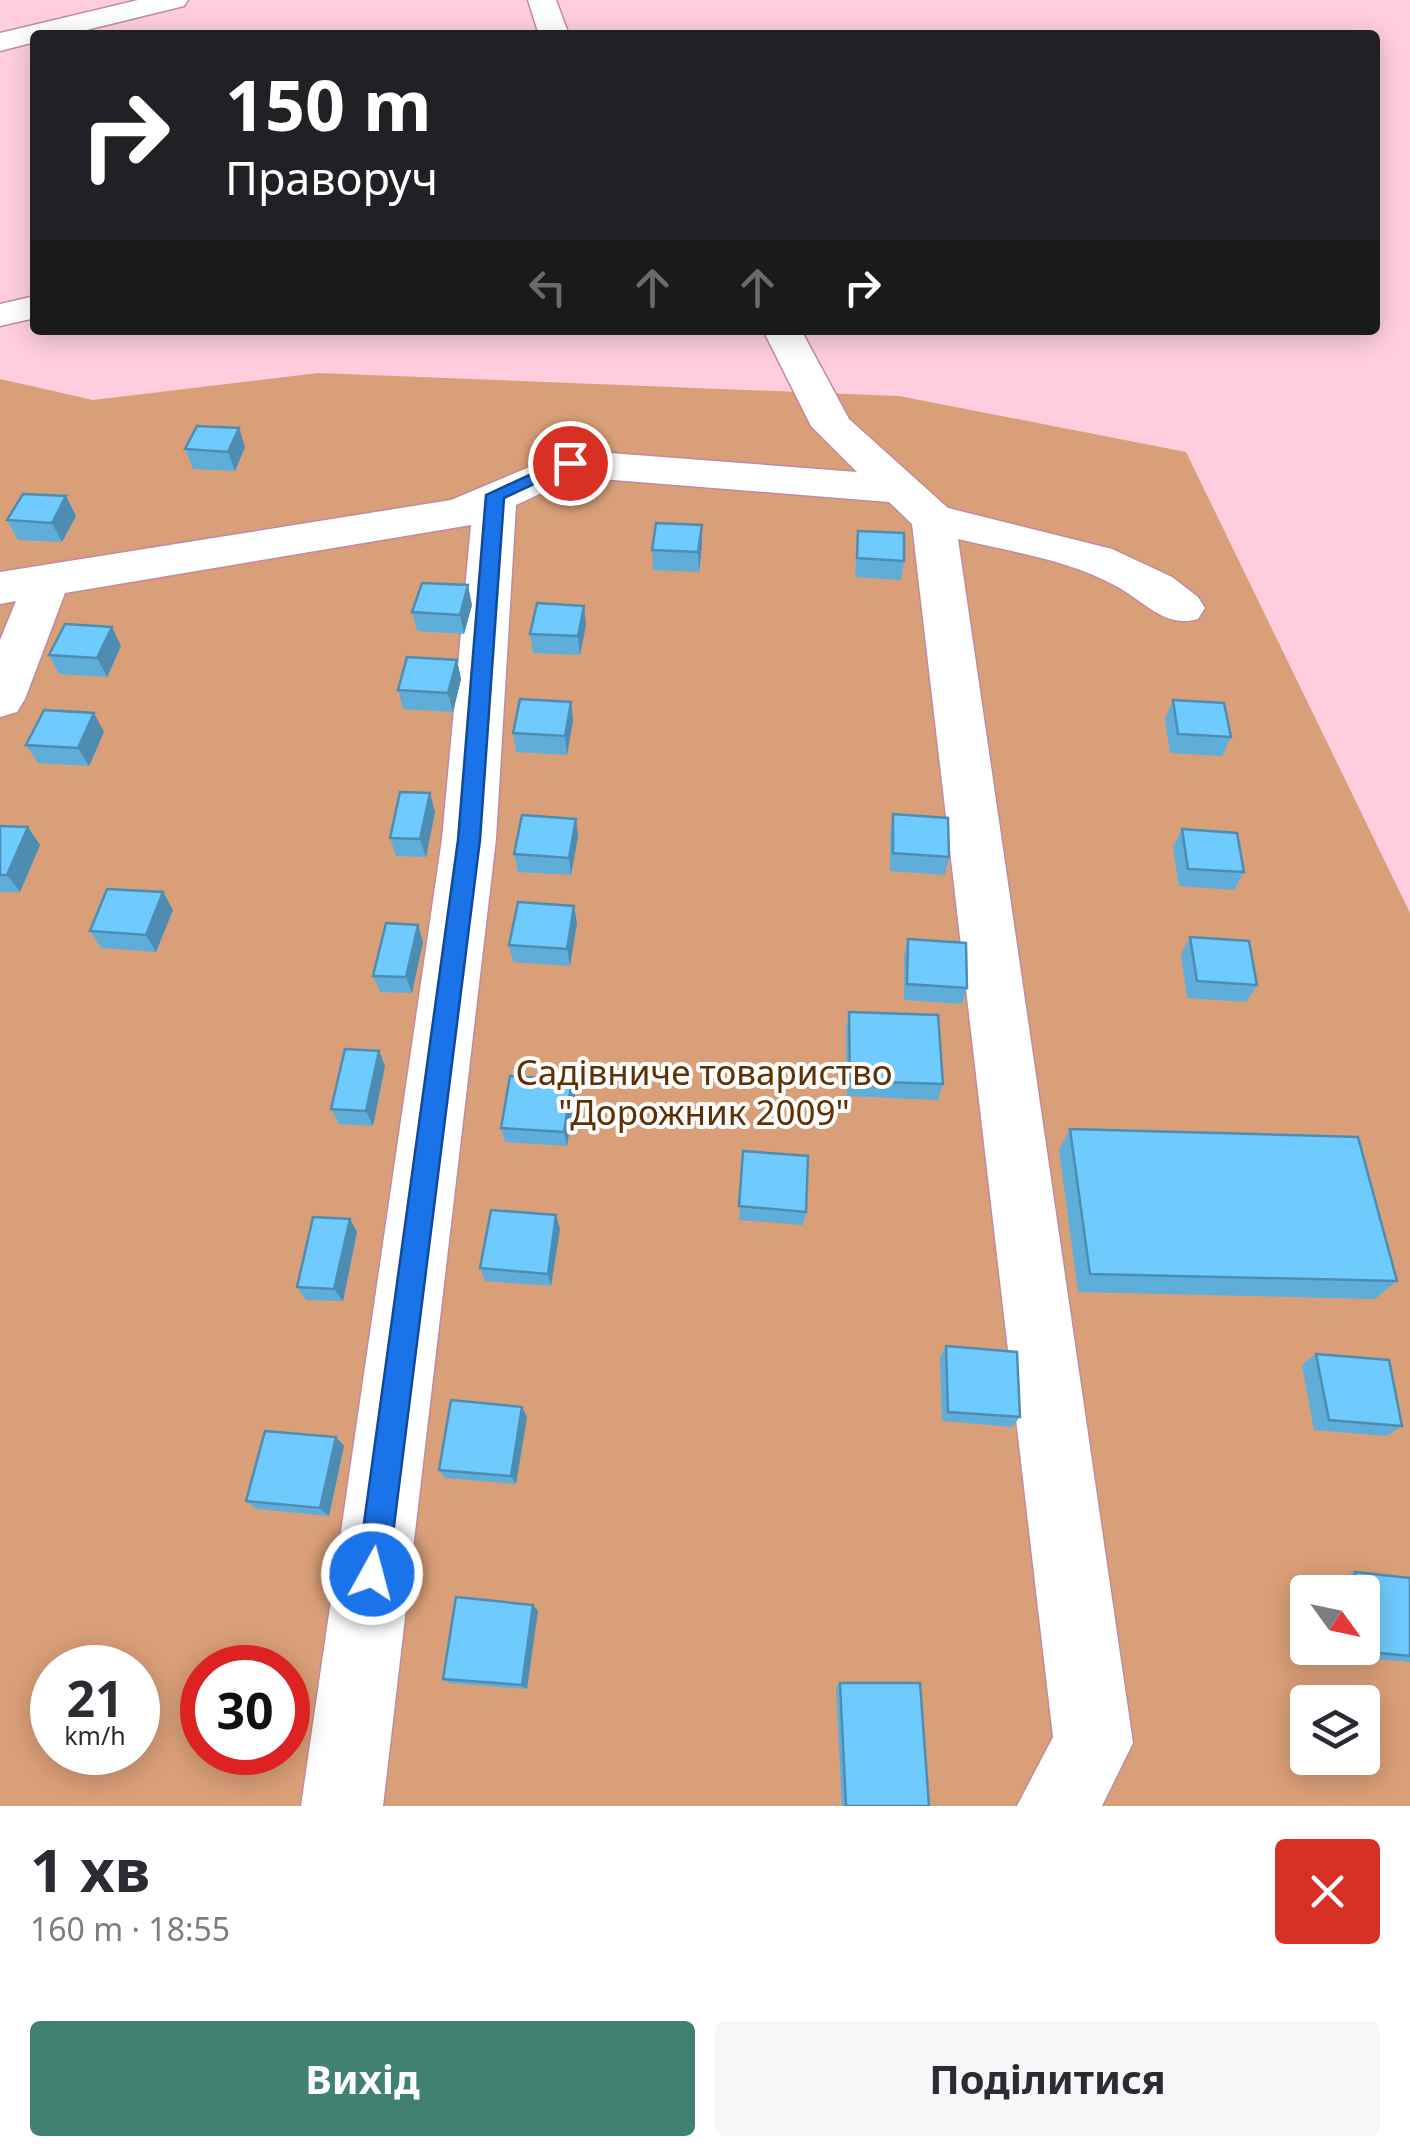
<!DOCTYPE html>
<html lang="uk">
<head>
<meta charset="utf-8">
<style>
  :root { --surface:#fff; --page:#f7f7f7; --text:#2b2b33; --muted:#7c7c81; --accent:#408171 }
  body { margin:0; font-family:"Noto Sans",sans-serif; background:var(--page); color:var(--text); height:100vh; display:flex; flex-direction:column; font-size:38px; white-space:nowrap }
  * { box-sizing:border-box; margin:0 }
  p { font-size:32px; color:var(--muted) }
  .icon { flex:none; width:55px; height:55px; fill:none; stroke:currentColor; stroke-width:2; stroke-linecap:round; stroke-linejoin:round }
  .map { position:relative; height:1806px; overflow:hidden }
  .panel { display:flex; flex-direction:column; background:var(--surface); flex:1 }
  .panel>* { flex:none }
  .top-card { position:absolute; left:30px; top:30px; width:1350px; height:305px; border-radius:10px; box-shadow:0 5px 25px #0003; background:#202124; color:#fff; overflow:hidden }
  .needle { width:65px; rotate:123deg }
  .fabs { position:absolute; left:1290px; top:1575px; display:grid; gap:20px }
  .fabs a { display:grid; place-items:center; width:90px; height:90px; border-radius:10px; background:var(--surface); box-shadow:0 5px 25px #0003; font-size:50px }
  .speed { position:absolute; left:30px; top:1645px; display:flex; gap:20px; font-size:50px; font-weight:700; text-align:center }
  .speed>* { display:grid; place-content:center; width:130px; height:130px; border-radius:50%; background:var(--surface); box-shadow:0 5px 25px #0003; line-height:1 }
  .speed small { font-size:25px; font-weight:400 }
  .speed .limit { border:15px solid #d22; background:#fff; color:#111 }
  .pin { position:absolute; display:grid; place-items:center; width:85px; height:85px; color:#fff; margin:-42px; border:5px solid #fff; border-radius:50%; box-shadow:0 2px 10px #0007 }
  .me { position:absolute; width:110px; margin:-55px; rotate:7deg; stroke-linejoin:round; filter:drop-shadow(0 0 8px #0008) }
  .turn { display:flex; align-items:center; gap:35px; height:210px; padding:0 30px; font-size:45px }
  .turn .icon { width:130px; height:130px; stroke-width:2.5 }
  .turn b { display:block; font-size:70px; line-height:85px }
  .lanes { display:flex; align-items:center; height:95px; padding:0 30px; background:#0003; justify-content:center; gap:50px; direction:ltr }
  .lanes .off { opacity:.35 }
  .round { display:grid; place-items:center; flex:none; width:105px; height:105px; border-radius:10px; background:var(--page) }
  .overview { display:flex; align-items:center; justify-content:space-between; height:170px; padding:0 30px }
  h1 { font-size:60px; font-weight:700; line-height:75px }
  .action { display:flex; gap:20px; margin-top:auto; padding:20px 30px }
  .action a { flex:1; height:115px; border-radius:10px; background:var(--accent); color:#fff; font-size:40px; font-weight:700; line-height:115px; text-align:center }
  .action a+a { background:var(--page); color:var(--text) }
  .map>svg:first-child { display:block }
  .green { fill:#d99f78; fill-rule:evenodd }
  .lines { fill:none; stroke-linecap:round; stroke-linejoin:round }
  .minor-casing { stroke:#c18a9e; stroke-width:3 }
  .minor { fill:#fff; fill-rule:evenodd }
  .wall { fill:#5faeda }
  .shaded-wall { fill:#4e8db1 }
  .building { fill:#6fcafd; stroke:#4e8db1; stroke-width:2.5 }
  .route { fill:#1a73e8; stroke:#114b97; stroke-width:2.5 }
  .labels { text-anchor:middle; stroke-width:8; stroke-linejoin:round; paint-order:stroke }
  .park-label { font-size:35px; fill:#5f3004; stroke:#fefefe }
</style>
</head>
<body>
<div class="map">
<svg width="1410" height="1806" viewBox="0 0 1410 1806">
  <rect width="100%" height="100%" fill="#fecedf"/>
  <!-- green -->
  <path class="green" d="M318,373L899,396L1186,452L1410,913V1806H0V379L93,400ZM1308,1592H1362V1648H1308ZM52,1668H138V1752H52ZM202,1668H288V1752H202ZM1308,1702H1362V1758H1308Z"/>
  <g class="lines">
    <defs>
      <path id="minor" d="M138,0H188L184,6L66,35H35V42L0,51V33Z
        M528,0H556L569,35H539Z
        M35,296V318L0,326V304Z
        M763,330H801L849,419L948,508L1112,549L1172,577L1198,597L1205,608L1198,619C1165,629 1144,601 1116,586C1067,559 1011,552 958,539L1133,1743L1102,1806H1017L1053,1737L912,524L889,502L576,477L516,505L496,839L383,1806H301L442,839L471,525L65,593L25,699L17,712L0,717V640L16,601L0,604V572L451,500L570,450L857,472L811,426Z"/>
    </defs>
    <!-- minor casing -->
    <use href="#minor" class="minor-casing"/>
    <!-- minor -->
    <use href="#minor" class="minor"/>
  </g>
  <!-- wall -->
  <path class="wall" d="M239,428L245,447L235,471L193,469L185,449Z
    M66,496L76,516L62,542L18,540L7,520Z
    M702,525V545L699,572L653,570L652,550Z
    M858,531L904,561L901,580L855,577Z
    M472,605L464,634L417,631L412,612Z
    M584,606L586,625L580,655L533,653L530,634Z
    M112,627L121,646L107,677L59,674L49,655Z
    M457,660L461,679L453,712L403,709L398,690Z
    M1173,700L1231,737L1222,756L1170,753L1165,719Z
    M571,702L573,721L567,755L516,752L513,733Z
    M104,732L89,766L38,763L26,745Z
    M435,812L426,857L396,856L390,838Z
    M893,814L949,857L945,875L890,871V832Z
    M576,819L578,837L571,875L518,872L514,854Z
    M0,826L28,827L40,845L20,892H0Z
    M1182,829L1244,872L1234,890L1179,886L1173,847Z
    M163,892L173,910L156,952L101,948L90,931Z
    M577,923L570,966L513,962L509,945Z
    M418,925L423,942L412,993L380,992L373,976Z
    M1190,937L1257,985L1246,1002L1187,998L1181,954Z
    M908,939L967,988L962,1004L904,1000V956Z
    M849,1012L943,1084L938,1100L847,1096L846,1028Z
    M379,1051L385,1066L373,1126L339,1124L331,1109Z
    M572,1080L575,1096L567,1146L505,1142L501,1128Z
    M1070,1129L1397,1281L1375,1299L1078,1292L1059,1150Z
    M743,1151L806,1212L803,1225L739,1220Z
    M350,1219L357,1232L343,1301L306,1300L297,1287Z
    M560,1229L551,1286L485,1281L480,1268Z
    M946,1346L1020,1417L1012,1427L942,1421L940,1357Z
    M1316,1354L1402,1426L1386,1436L1314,1430L1302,1365Z
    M522,1407L527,1417L516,1484L445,1478L439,1470Z
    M336,1437L344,1446L329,1516L257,1509L246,1501Z
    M1355,1572L1410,1578V1662L1353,1657L1351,1648H1362V1592H1341L1339,1579Z
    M538,1611L527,1689L449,1683L443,1679Z
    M840,1683L929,1806H842L836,1687Z"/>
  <!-- shaded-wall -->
  <path class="shaded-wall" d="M239,428L245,447L235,471L228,452Z
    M66,496L76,516L62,542L52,523Z
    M702,525V545L699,572L698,552Z
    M468,585L472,605L464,634L460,615Z
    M584,606L586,625L580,655L578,636Z
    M112,627L121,646L107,677L97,658Z
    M457,660L461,679L453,712L448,693Z
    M571,702L573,721L567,755L565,736Z
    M94,713L104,732L89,766L78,748Z
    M430,793L435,812L426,857L420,839Z
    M576,819L578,837L571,875L569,858Z
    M28,827L40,845L20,892L7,875Z
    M163,892L173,910L156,952L146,935Z
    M574,906L577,923L570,966L567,949Z
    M418,925L423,942L412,993L406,977Z
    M379,1051L385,1066L373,1126L366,1111Z
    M572,1080L575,1096L567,1146L564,1132Z
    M556,1215L560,1229L551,1286L548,1274Z
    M350,1219L357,1232L343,1301L334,1289Z
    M522,1407L527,1417L516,1484L511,1476Z
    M336,1437L344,1446L329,1516L320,1508Z
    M533,1605L538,1611L527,1689L522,1685Z"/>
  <!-- building -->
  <path class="building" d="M197,426L239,428L228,452L185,449Z
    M23,494L66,496L52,523L7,520Z
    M656,523L702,525L698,552L652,550Z
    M858,531L904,533V561L857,558Z
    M422,583L468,585L460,615L412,612Z
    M537,603L584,606L578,636L530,634Z
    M65,624L112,627L97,658L49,655Z
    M407,657L457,660L448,693L398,690Z
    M520,699L571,702L565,736L513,733Z
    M1173,700L1224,703L1231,737L1178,734Z
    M44,710L94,713L78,748L26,745Z
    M400,792L430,793L420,839L390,838Z
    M893,814L948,818L949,857L893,853Z
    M522,815L576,819L569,858L514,854Z
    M0,826L28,827L7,875H0Z
    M1182,829L1237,833L1244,872L1188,869Z
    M107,889L163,892L146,935L90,931Z
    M518,902L574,906L567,949L509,945Z
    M386,923L418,925L406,977L373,976Z
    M1190,937L1249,941L1257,985L1197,981Z
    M908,939L966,943L967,988L907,984Z
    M849,1012L938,1015L943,1084L850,1081Z
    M345,1049L379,1051L366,1111L331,1109Z
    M510,1076L572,1080L564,1132L501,1128Z
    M1070,1129L1358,1137L1397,1281L1090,1274Z
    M743,1151L808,1156L806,1212L739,1206Z
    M491,1210L556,1215L548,1274L480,1268Z
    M313,1217L350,1219L334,1289L297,1287Z
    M946,1346L1017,1352L1020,1417L948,1412Z
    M1316,1354L1389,1360L1402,1426L1329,1420Z
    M451,1400L522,1407L511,1476L439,1470Z
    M265,1431L336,1437L320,1508L246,1501Z
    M1355,1572L1410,1578V1656L1370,1652L1362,1613V1592H1359Z
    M456,1597L533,1605L522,1685L443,1679Z
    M840,1683H920L929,1806H846Z"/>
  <!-- route -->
  <path class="route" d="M564,459L579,463L504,498L480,840L388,1574L383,1585L372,1589L361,1585L357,1574L458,840L486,495Z"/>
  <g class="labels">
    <!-- park labels -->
    <g class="park-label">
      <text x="704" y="1085">Садівниче товариство<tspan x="704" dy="40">"Дорожник 2009"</tspan></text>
    </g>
  </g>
</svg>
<div class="fabs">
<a><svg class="needle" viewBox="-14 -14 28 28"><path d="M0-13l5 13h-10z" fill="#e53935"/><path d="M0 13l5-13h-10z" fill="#7c7c81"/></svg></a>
<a><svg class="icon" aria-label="layers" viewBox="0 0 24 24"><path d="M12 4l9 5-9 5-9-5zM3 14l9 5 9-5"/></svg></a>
</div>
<div class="speed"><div>21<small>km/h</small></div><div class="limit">30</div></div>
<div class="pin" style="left:570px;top:463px;background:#d93025"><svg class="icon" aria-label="arrive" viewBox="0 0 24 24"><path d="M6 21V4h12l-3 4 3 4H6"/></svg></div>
<svg class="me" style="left:372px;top:1574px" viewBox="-20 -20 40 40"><circle r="17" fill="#1a73e8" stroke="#fff" stroke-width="3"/><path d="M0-11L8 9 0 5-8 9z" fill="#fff"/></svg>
<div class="top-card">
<div class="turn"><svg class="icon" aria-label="right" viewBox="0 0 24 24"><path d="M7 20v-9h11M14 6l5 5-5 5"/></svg><div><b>150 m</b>Праворуч</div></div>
<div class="lanes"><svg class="icon off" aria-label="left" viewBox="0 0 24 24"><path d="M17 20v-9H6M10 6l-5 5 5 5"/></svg><svg class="icon off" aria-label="ahead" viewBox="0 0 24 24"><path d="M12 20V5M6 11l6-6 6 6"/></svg><svg class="icon off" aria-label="ahead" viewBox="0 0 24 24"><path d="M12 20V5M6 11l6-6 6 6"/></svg><svg class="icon" aria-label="right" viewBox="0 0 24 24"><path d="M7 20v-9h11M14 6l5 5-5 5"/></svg></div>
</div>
</div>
<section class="panel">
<div class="overview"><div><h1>1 хв</h1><p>160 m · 18:55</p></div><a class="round" style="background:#d93025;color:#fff"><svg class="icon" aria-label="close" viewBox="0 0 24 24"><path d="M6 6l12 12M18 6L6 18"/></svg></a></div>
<div class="action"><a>Вихід</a><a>Поділитися</a></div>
</section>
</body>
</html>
